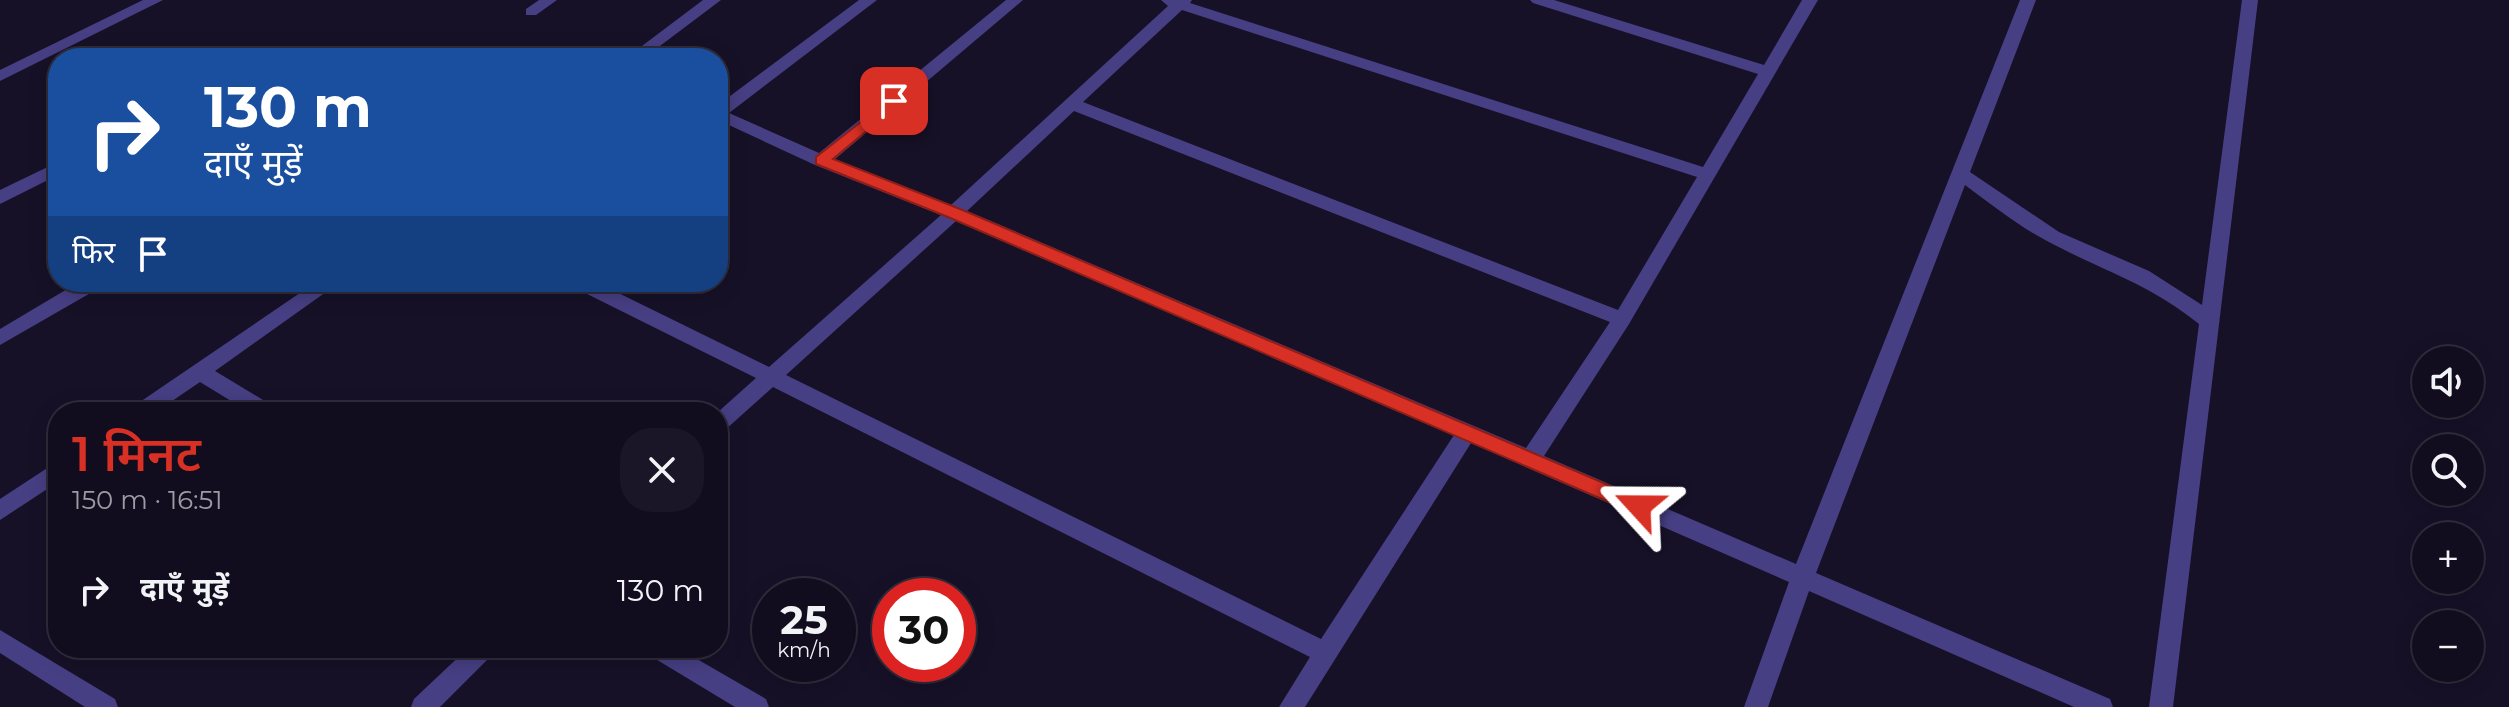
<!DOCTYPE html>
<html lang="hi">
<head>
<meta charset="utf-8">
<style>
  :root { --surface:#110d1e; --page:#1a1627; --text:#f1f3f6; --muted:#9c9ca4; --line:#302d3c; --accent:#d93025 }
  body { margin:0; font-family:Montserrat,"Noto Sans Devanagari",sans-serif; background:var(--page); color:var(--text); height:100vh; display:flex; flex-direction:column; font-size:30px; white-space:nowrap }
  * { box-sizing:border-box; margin:0 }
  p { font-size:26px; color:var(--muted) }
  .icon { flex:none; width:44px; height:44px; fill:none; stroke:currentColor; stroke-width:2; stroke-linecap:round; stroke-linejoin:round }
  .map { position:relative; flex:1; overflow:hidden }
  .panel { position:absolute; left:48px; top:402px; width:680px; height:256px; display:flex; flex-direction:column; background:var(--surface); border-radius:32px; box-shadow:0 4px 20px #0003,0 0 0 2px var(--line) }
  .panel>* { flex:none }
  .hud { position:absolute; left:48px; top:48px; width:680px; height:244px; border-radius:32px; box-shadow:0 4px 20px #0003,0 0 0 2px var(--line); background:#1a4fa0; color:#fff; overflow:hidden }
  .fabs { position:absolute; left:2412px; top:346px; display:grid; gap:16px }
  .fabs a { display:grid; place-items:center; width:72px; height:72px; border-radius:50%; background:var(--surface); box-shadow:0 4px 20px #0003,0 0 0 2px var(--line); font-size:40px }
  .speed { position:absolute; left:752px; top:578px; display:flex; gap:16px; font-size:40px; font-weight:700; text-align:center }
  .speed>* { display:grid; place-content:center; width:104px; height:104px; border-radius:50%; background:var(--surface); box-shadow:0 4px 20px #0003,0 0 0 2px var(--line); line-height:1 }
  .speed small { font-size:20px; font-weight:400 }
  .speed .limit { border:12px solid #d22; background:#fff; color:#111 }
  .pin { position:absolute; display:grid; place-items:center; width:68px; height:68px; color:#fff; margin:-34px; border-radius:16px; box-shadow:0 4px 12px #0006 }
  .me { position:absolute; width:88px; margin:-44px; rotate:294deg; stroke-linejoin:round; filter:drop-shadow(0 0 6px #0008) }
  .turn { display:flex; align-items:center; gap:28px; height:168px; padding:0 24px; font-size:36px }
  .turn .icon { width:104px; height:104px; stroke-width:2.5 }
  .turn b { display:block; font-size:56px; line-height:68px }
  .then { display:flex; align-items:center; height:76px; padding:0 24px; background:#0003; gap:16px; font-size:30px }
  .round { display:grid; place-items:center; flex:none; width:84px; height:84px; border-radius:32px; background:var(--page) }
  .summary { display:flex; align-items:center; justify-content:space-between; height:136px; padding:0 24px }
  h1 { font-size:48px; font-weight:600; line-height:60px; color:var(--accent) }
  ul { padding:0; list-style:none }
  li { display:flex; align-items:center; gap:24px; height:104px; padding:0 24px }
  li div { flex:1 }
  li b { display:block; font-size:30px }
  li em { font-style:normal }
  .map>svg:first-child { display:block }
  .lines { fill:none; stroke-linecap:round; stroke-linejoin:round }
  .minor { fill:#473f84; fill-rule:evenodd }
  .route { fill:#d93025; stroke:#8d1f18; stroke-width:2 }
</style>
</head>
<body>
<div class="map">
<svg width="2509" height="707" viewBox="0 0 2509 707">
  <rect width="100%" height="100%" fill="#171128"/>
  <g class="lines">
    <!-- minor -->
    <path class="minor" d="M143,0H163L0,81V70Z
      M539,0H557L536,15H526V9Z
      M703,0H721L644,58H626Z
      M859,0H877L729,113L819,153L1006,0H1023L834,160L951,205L1168,6L1161,0H1192L1190,3L1703,167L1758,74L1533,3L1530,0H1554L1764,65L1802,0H1818L1629,324L1544,456L1796,564L2020,0H2036L1970,172L2059,232L2149,271L2202,305L2242,0H2258L2173,707H2149L2199,324C2148,283 2103,271 2047,241C2018,226 1991,204 1965,185L1816,573L2110,699L2113,707H2074L1809,591L1768,707H1744L1789,582L1471,443L1305,707H1279L1310,657L773,387L725,430L718,432V412L756,378L573,287L570,282H596L769,367L941,215L815,165L718,120V105ZM1182,10L1697,177L1618,310L1083,102ZM1074,111L1610,322L1526,448L967,211ZM956,221L1454,435L1321,639L786,375Z
      M283,50L302,55L304,58H264Z
      M58,162V175L0,204V190Z
      M79,282H104L101,287L0,345V329Z
      M316,282H340L215,371L273,406L276,412H249L200,382L156,412H131L134,406Z
      M58,461V482L0,520V499Z
      M0,630L115,699L118,707H85L0,653Z
      M468,648H496L492,655L440,707H411L414,699Z
      M645,648H678L766,699L769,707H735L649,655Z"/>
  </g>
  <!-- route -->
  <path class="route" d="M894,96L899,97V104L833,159L960,209L1646,501L1649,506L1646,512H1632L948,217L816,164V157Z"/>
</svg>
<div class="fabs">
<a><svg class="icon" aria-label="sound" viewBox="0 0 24 24"><path d="M4 9h4l5-4v14l-5-4H4zM17 9q2 3 0 6"/></svg></a>
<a><svg class="icon" aria-label="search" viewBox="0 0 24 24"><circle cx="10" cy="10" r="6"/><path d="M15 15l6 6"/></svg></a>
<a>+</a>
<a>−</a>
</div>
<div class="speed"><div>25<small>km/h</small></div><div class="limit">30</div></div>
<div class="pin" style="left:894px;top:101px;background:#d93025"><svg class="icon" aria-label="arrive" viewBox="0 0 24 24"><path d="M6 21V4h12l-3 4 3 4H6"/></svg></div>
<svg class="me" style="left:1639px;top:506px" viewBox="-20 -20 40 40"><path d="M0-17L14 15 0 8-14 15z" fill="#d93025" stroke="#fff" stroke-width="4"/></svg>
<div class="hud">
<div class="turn"><svg class="icon" aria-label="right" viewBox="0 0 24 24"><path d="M7 20v-9h11M14 6l5 5-5 5"/></svg><div><b>130 m</b>दाएँ मुड़ें</div></div>
<div class="then">फिर<svg class="icon" aria-label="arrive" viewBox="0 0 24 24"><path d="M6 21V4h12l-3 4 3 4H6"/></svg></div>
</div>
<section class="panel">
<div class="summary"><div><h1>1 मिनट</h1><p>150 m · 16:51</p></div><a class="round"><svg class="icon" aria-label="close" viewBox="0 0 24 24"><path d="M6 6l12 12M18 6L6 18"/></svg></a></div>
<ul>
<li><svg class="icon" aria-label="right" viewBox="0 0 24 24"><path d="M7 20v-9h11M14 6l5 5-5 5"/></svg><div><b>दाएँ मुड़ें</b></div><em>130 m</em></li>
</ul>
</section>
</div>
</body>
</html>
